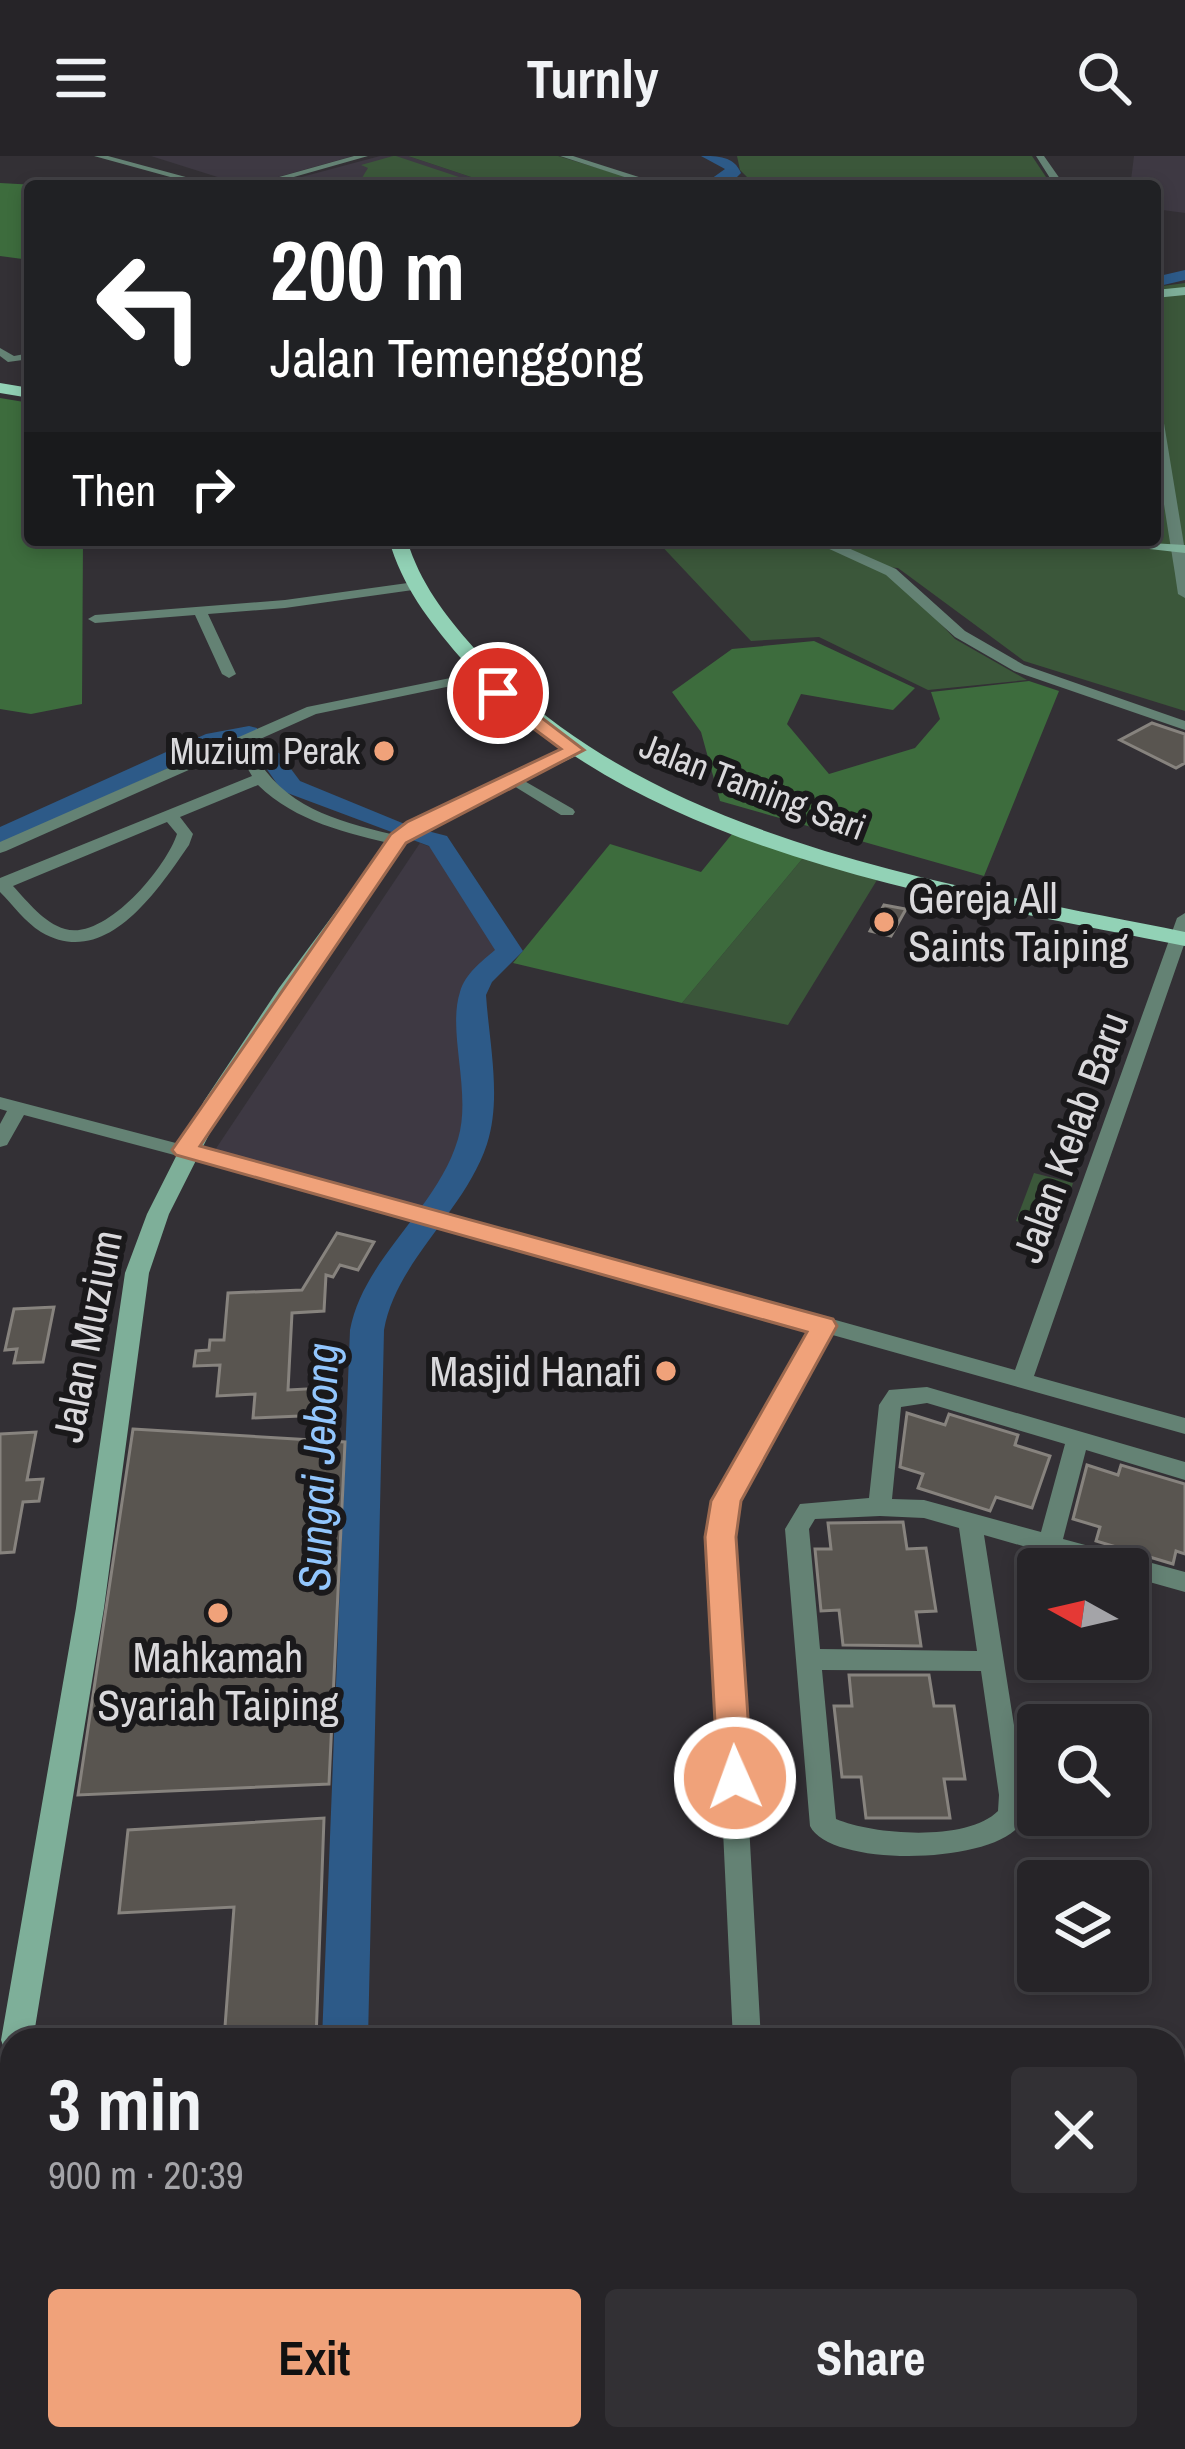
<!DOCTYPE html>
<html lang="en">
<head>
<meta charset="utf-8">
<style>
  :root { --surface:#262428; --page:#323034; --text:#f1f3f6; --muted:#a4a4a8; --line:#424145; --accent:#f0a27a }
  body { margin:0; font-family:"Archivo Narrow",sans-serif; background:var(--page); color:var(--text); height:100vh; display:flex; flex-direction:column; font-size:45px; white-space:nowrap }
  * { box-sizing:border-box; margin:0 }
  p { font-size:39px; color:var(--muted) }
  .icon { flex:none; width:66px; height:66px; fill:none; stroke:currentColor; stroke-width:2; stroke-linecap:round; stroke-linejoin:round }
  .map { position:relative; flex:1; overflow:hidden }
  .side { position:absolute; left:0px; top:1872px; width:1185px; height:423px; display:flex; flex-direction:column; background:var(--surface); border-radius:36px 36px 0 0; box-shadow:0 6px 18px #0003,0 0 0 3px var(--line) }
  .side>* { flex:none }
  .hud { position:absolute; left:24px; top:24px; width:1137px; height:366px; border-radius:12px; box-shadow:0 6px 18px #0003,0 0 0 3px var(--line); background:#202124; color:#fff; overflow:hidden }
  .needle { width:78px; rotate:278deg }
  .tools { position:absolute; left:1017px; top:1392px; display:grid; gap:24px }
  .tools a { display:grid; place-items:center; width:132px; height:132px; border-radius:12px; background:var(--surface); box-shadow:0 6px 18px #0003,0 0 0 3px var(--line); font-size:60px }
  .pin { position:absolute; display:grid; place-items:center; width:102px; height:102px; color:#fff; margin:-51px; border:6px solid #fff; border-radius:50%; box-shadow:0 3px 12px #0007 }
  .me { position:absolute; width:132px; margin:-66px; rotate:358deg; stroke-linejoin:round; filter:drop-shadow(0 0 9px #0008) }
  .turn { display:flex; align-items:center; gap:42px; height:252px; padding:0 48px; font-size:54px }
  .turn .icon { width:156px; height:156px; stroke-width:2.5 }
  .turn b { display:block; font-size:84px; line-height:102px }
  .then { display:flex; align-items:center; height:114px; padding:0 48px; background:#0003; gap:24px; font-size:45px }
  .round { display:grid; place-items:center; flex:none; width:126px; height:126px; border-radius:12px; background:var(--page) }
  .summary { display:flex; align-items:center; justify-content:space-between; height:204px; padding:0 48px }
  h1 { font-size:72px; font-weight:800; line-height:90px }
  .action { display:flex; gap:24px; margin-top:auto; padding:24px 48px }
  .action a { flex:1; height:138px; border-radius:12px; background:var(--accent); color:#111; font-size:48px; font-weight:800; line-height:138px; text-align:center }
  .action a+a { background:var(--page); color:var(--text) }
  header { display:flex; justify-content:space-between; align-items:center; height:156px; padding:0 48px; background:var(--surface); font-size:54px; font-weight:800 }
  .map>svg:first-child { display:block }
  .built { fill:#3e3943 }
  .green { fill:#3b573a }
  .forest { fill:#3d6c3d }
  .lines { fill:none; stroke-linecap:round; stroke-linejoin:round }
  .river { fill:#2d5a88; fill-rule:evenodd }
  .building { fill:#595550; stroke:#87837e; stroke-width:3 }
  .street { fill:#648274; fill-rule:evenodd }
  .secondary { fill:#7eaf99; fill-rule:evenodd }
  .primary { fill:#92d2b6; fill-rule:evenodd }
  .route { fill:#f0a27a; stroke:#9c694f; stroke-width:3 }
  .poi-dot { fill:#f0a27a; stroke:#1a191b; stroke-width:4.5 }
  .labels { text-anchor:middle; stroke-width:12; stroke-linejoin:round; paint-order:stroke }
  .far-poi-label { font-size:36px; fill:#dad9dc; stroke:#1a191b; text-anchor:end }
  .far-street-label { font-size:36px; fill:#dad9dc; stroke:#1a191b }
  .poi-label { font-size:42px; fill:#dad9dc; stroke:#1a191b; text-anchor:start }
  .street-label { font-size:42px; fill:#dad9dc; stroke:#1a191b }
  .water-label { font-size:45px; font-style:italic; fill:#92c6fd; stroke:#1a191b }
</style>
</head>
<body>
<header><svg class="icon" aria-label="menu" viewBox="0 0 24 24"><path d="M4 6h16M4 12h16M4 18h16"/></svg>Turnly<svg class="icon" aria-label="search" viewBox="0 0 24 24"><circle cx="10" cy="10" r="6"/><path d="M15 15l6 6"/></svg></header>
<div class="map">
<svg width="1185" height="2293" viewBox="0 0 1185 2293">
  <rect width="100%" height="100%" fill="#333035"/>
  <!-- built -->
  <path class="built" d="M151,0H353L246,30Z
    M380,0H408L498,30H268Z
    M1134,0H1185V57L1155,53V30H1135L1131,24Z
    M420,687L441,695L509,795L480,822L471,882L479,962L462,1009L435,1054L215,994Z"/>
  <!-- green -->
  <path class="green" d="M393,0H396L483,29L357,30L368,12L361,9Z
    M408,0H558L657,30H498Z
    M737,0H1032L1052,30H798L748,22L740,14Z
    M1185,127V555L1024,505L898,412L874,410L903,428L955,483L1027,524L928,534L819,481L751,485L656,384H1155V131Z
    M803,702L877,724L788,869L682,847Z
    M1034,1017L1073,1027L1057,1076L1016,1065Z"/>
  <!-- forest -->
  <path class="forest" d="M0,27L54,30H30V104L0,100Z
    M0,242L30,247V384H83L82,548L31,558L0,553Z
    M814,485L915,532L893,554L801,538L787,568L829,618L915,592L940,563L931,536L1029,525L1059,535L984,720L720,645L701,576L672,536L732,493Z
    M732,678L803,702L682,847L513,807L610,688L701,716Z
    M1185,2120V2293H1148L1143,2283H1173V2127Z"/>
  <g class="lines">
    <!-- river -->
    <path class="river" d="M701,0C718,0 734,0 741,17L733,25L786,26L793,30H721L711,23L725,13Z
      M1185,114V124L1155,131V121Z
      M249,570L257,572V582L220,589L0,688V671L206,578Z
      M271,595L279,597L300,625L412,671L447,680L523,795L492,826L486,839C489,886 502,942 487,988C465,1055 396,1105 384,1174L368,1884H322L350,1174C364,1101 437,1054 458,983C472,936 447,876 460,836C465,818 481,806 495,794L429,690L282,635L259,602Z
      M315,2283H367L368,2293H316Z"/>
  </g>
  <!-- building -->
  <path class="building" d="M1152,567L1185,578V607L1176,612L1120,584Z
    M884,749L906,753L891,780L870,775Z
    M337,1077L374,1086L358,1114L340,1109L333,1121L326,1119L324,1155L292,1157L288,1234L324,1232L323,1259L253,1262L255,1238L217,1240L220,1209L194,1210L196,1195L209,1194L210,1184H224L228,1137L302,1134Z
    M54,1151L43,1206L14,1207L17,1193L5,1194L14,1153Z
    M907,1257L945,1269L949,1258L1018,1279L1015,1289L1050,1300L1032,1352L996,1341L990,1355L918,1332L923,1318L900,1311Z
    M133,1273L345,1286L329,1628L78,1639Z
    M36,1276L27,1324L43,1323L39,1345L23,1346L14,1396L0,1397V1278Z
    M1087,1309L1118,1319L1121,1309L1185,1328V1398L1176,1395L1173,1408L1096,1385L1100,1371L1073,1363Z
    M903,1366L907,1393L926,1392L936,1455L916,1456L921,1490L843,1489L839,1454L821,1455L815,1393H831L828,1367Z
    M849,1519H929L934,1550H954L965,1623H944L950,1662H866L861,1621H842L834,1550H852Z
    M324,1662L316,1884H224L234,1751L119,1757L128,1674Z"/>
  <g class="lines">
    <!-- street -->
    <path class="street" d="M94,0H108L219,30H203Z
      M354,0H368L262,30H247Z
      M560,0H573L667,30H652Z
      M1036,0H1044L1065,30H1055Z
      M0,192L14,200L30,197V203L8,206L0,200Z
      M1155,246L1161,249L1185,395V442L1178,438C1169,374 1155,311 1155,246Z
      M830,384L896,413L965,475L1024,509L1185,565V574L1014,515L955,481L886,419L825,391L824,388Z
      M415,426L420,427V433L285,452L208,458L236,518L229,522L222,518L195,459L95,467L88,463L95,459L285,444Z
      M480,516L487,520L485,523L316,558L249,588C280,653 338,665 403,681V687L397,689C347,677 296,666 258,629L180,661L193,678L189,689C157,735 106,814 41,776C25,766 13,749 0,736V722L252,620L236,593L6,695L0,697V686L307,551ZM167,666L177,678C166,712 105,785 65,773C44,767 28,746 13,730Z
      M514,619L573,653L575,656L573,659H561L509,627V621Z
      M1185,757V786L1034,1220L1185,1262V1278L829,1178L738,1345L733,1381L761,1884H733L709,1381L714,1345L811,1172L588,1109L24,959L7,989L0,991V968L7,955L0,953V941L588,1095L1015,1214L1177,762Z
      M927,1231L1185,1306V1324L1086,1294L1063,1383L1185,1416V1436L1128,1420V1413H1104L984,1379L1025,1639C1025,1648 1026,1659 1021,1667C996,1709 830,1712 810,1670L785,1373L800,1348L869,1342L879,1249L889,1234ZM927,1247L1065,1288L1041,1376L924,1344L892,1343L901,1251ZM880,1360L924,1362L959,1372L977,1495L820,1493L809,1373L815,1363ZM822,1514L981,1515L999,1639L998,1655C967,1686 874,1679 836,1663Z"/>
    <!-- secondary -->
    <path class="secondary" d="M1185,131V139L1155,142V134Z
      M1098,384L1185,389V397L1105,388Z
      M574,589L583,594L580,598L421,674L405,686L294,839L226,945L169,1058L149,1117L104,1452L33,1884H12V1898L5,1895L1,1884L76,1452L125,1117L147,1058L204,945L279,832L393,678L409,666Z
      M12,1900V2001L0,2006V1905Z
      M1185,2049V2088L1173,2093V2054Z
      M790,2283H843L839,2293H786Z"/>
    <!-- primary -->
    <path class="primary" d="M0,227L30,232V242L0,237Z
      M389,384H407C420,427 445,459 474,492C642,684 947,728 1185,776V790C943,741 628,697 459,500C429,465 402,430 389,384Z"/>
  </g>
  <!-- route -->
  <path class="route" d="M491,533H504L584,594L406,687L200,990L833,1163L837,1170L741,1345L736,1381L752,1622L747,1633L735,1637L723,1633L718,1622L705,1381L711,1345L807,1176L176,999L172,994L391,678L407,666L561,593L491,541Z"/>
  <!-- markers -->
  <g class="poi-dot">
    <circle cx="384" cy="595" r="12"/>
    <circle cx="884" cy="766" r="12"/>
    <circle cx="666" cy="1215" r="12"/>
    <circle cx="218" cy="1457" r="12"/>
  </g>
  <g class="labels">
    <!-- far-poi labels -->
    <g class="far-poi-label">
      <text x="360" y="608">Muzium Perak</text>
    </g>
    <!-- far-street labels -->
    <g class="far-street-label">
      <text transform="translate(753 630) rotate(21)" y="13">Jalan Taming Sari</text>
    </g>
    <!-- poi labels -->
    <g class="poi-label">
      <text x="908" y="757">Gereja All<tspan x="908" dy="48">Saints Taiping</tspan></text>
      <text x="642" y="1230" text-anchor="end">Masjid Hanafi</text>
      <text x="218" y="1516" text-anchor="middle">Mahkamah<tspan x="218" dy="48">Syariah Taiping</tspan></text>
    </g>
    <!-- street labels -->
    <g class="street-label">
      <text transform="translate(1070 981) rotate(-70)" y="15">Jalan Kelab Baru</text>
      <text transform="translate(87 1180) rotate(-79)" y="15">Jalan Muzium</text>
    </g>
    <!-- water labels -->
    <g class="water-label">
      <text transform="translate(318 1311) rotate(-88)" y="16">Sungai Jebong</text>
    </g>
  </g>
</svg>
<div class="tools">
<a><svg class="needle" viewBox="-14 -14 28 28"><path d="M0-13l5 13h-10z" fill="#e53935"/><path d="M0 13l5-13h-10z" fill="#a4a4a8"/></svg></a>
<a><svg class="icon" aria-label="search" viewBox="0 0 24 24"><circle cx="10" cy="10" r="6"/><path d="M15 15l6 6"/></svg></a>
<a><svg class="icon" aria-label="layers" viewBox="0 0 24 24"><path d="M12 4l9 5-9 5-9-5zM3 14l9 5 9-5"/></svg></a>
</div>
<div class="pin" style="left:498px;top:537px;background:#d93025"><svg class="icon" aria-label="arrive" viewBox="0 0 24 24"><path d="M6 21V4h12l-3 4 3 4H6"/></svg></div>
<svg class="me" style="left:735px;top:1622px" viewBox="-20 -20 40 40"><circle r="17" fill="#f0a27a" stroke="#fff" stroke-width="3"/><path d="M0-11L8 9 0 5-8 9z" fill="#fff"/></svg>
<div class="hud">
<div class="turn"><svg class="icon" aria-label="left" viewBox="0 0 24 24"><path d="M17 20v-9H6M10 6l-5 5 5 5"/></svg><div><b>200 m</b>Jalan Temenggong</div></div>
<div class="then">Then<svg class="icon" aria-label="right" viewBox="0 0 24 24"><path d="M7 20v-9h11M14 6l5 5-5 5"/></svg></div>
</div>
<section class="side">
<div class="summary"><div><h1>3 min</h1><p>900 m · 20:39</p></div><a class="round"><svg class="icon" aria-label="close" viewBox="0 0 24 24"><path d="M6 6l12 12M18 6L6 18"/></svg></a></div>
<div class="action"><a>Exit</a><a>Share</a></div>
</section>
</div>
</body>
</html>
